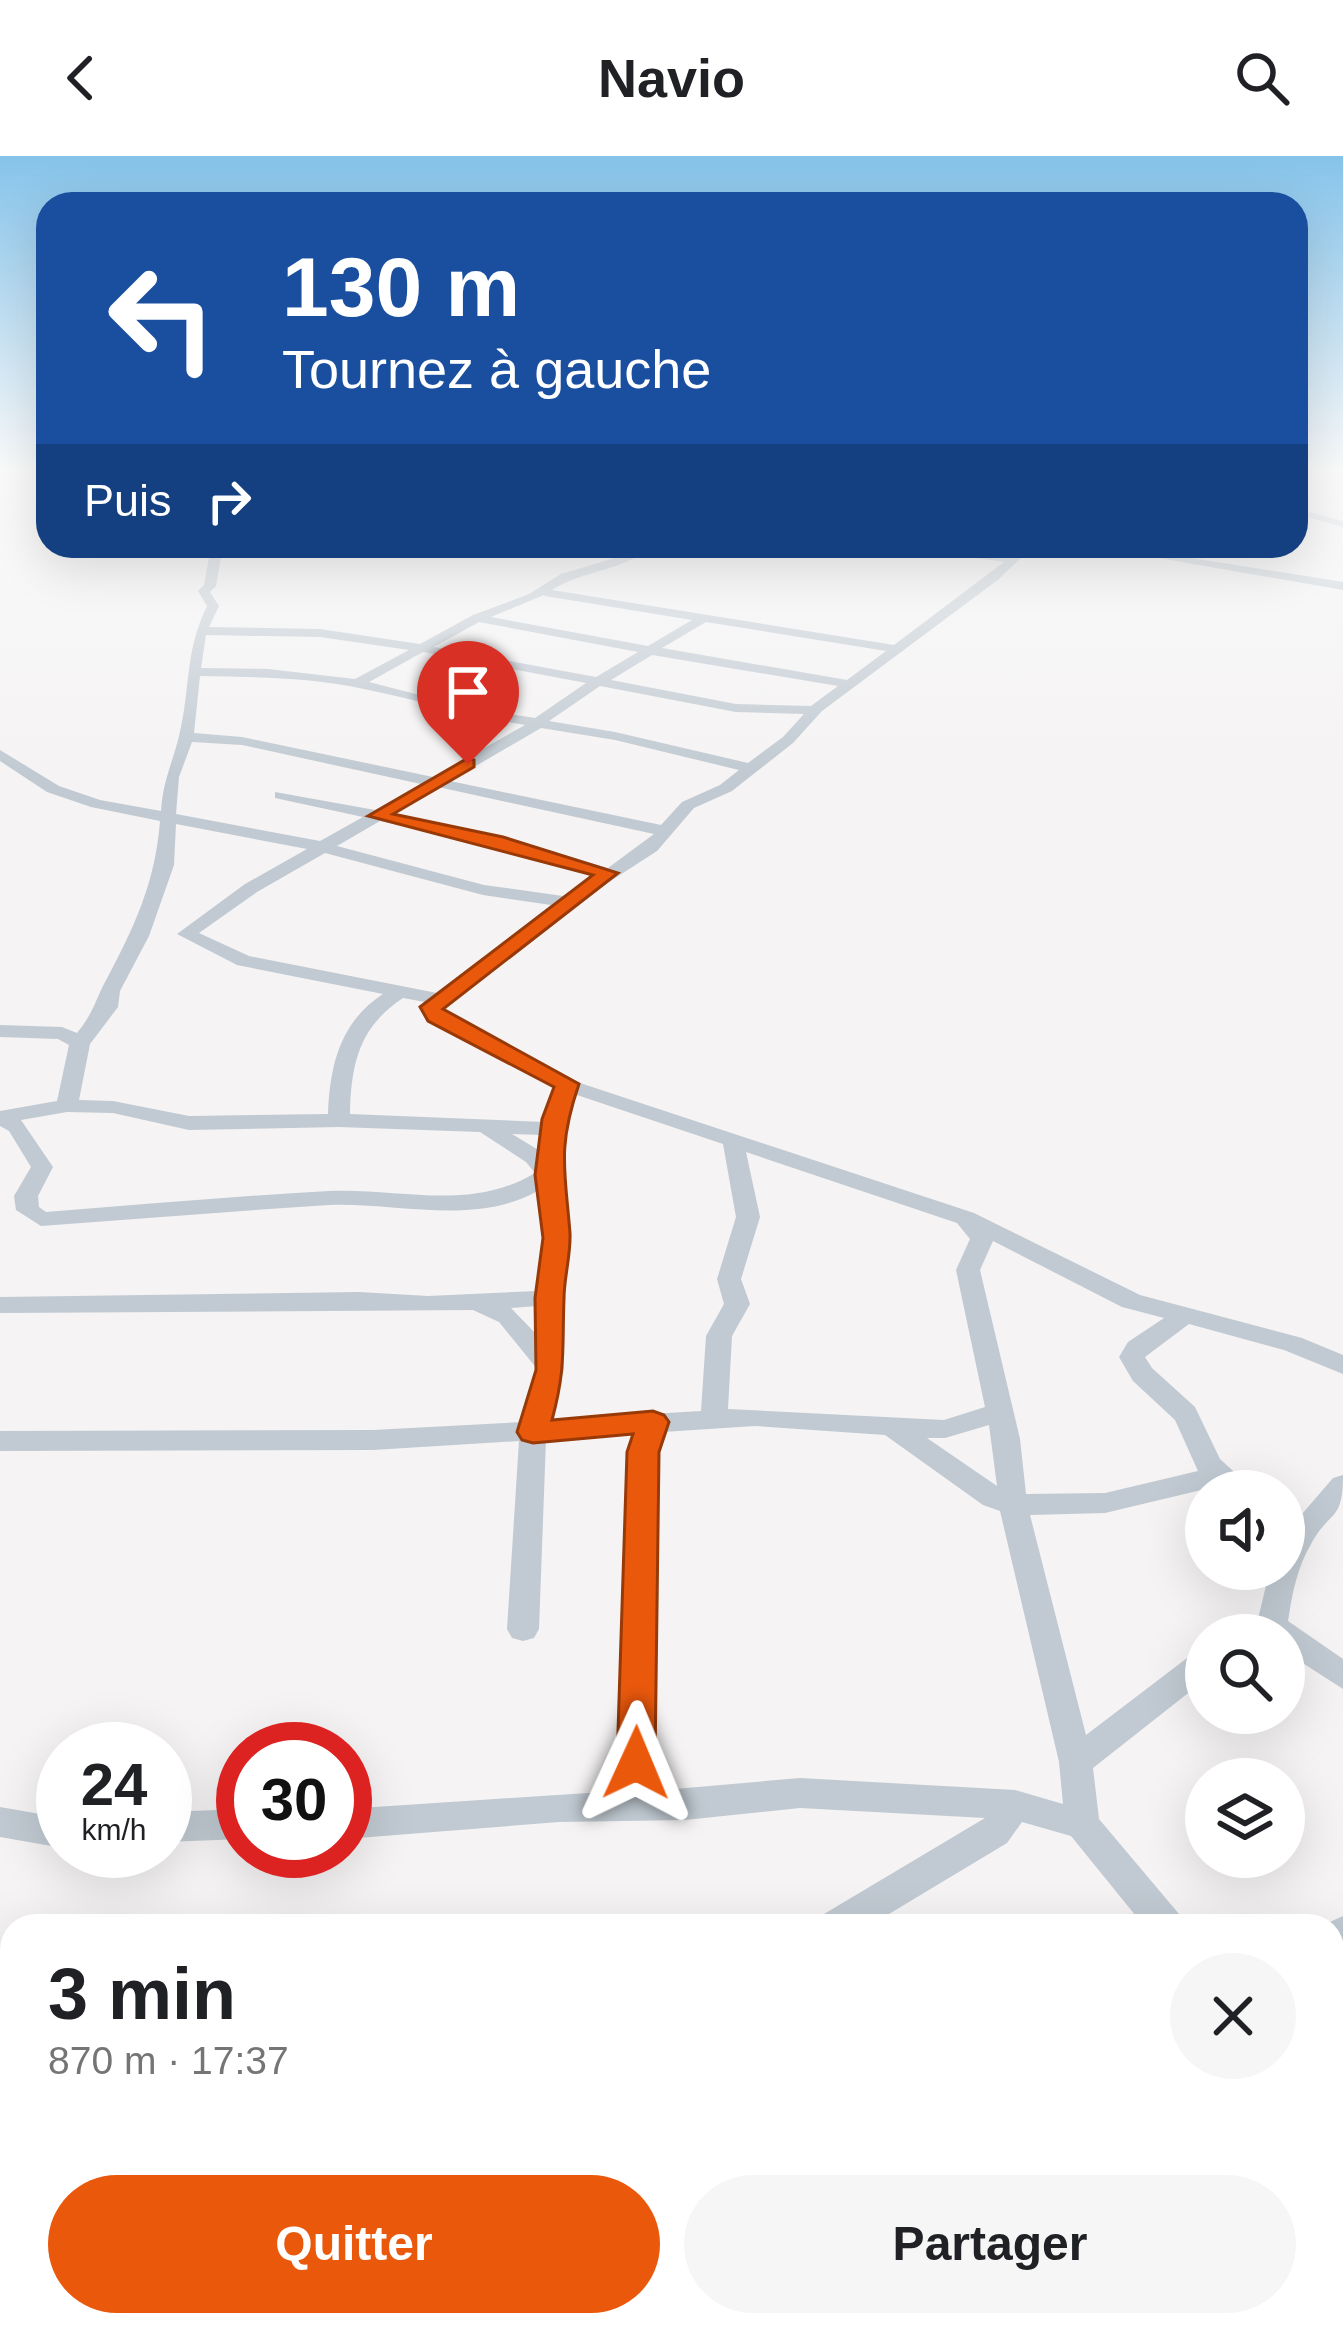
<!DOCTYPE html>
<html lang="fr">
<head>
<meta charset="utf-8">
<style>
  :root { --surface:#fff; --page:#f6f6f6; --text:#202124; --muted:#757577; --accent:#ea580c }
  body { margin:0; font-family:Helvetica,sans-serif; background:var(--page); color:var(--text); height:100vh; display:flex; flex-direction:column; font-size:45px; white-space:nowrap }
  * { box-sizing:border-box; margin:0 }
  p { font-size:39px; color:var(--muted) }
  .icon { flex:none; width:66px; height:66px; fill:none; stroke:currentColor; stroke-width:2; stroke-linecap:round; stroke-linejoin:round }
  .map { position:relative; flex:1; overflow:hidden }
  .panel { position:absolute; left:0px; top:1758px; width:1344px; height:423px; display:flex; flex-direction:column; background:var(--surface); border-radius:36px 36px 0 0; box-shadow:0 12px 48px #0002 }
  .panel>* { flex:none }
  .guide { position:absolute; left:36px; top:36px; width:1272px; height:366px; border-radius:36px; box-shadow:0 12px 48px #0002; background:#1a4fa0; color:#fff; overflow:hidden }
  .buttons { position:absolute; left:1185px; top:1314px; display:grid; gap:24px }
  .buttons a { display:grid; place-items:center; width:120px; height:120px; border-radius:50%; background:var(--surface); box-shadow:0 12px 48px #0002; font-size:60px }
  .speed { position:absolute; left:36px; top:1566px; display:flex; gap:24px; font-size:60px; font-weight:700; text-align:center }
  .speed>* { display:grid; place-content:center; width:156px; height:156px; border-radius:50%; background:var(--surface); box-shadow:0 12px 48px #0002; line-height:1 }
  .speed small { font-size:30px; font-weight:400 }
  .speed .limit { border:18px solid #d22; background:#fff; color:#111 }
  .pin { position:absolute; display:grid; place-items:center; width:102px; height:102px; color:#fff; margin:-123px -51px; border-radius:50% 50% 50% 0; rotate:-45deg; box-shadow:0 0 12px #0007 }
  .pin .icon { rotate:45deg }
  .me { position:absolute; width:132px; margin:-66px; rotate:1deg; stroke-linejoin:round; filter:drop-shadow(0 0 9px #0008) }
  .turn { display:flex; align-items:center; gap:42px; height:252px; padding:0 48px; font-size:54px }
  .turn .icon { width:156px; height:156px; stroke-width:2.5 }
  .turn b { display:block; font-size:84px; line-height:102px }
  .then { display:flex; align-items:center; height:114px; padding:0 48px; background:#0003; gap:24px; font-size:45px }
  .round { display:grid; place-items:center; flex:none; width:126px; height:126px; border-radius:63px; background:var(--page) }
  .summary { display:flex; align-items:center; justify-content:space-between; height:204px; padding:0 48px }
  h1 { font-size:72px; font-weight:700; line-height:90px }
  .action { display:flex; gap:24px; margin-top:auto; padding:24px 48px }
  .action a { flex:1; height:138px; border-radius:72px; background:var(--accent); color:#fff; font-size:48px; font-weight:700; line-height:138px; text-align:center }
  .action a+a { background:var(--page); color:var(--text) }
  header { display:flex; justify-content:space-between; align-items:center; height:156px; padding:0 48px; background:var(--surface); font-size:54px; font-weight:700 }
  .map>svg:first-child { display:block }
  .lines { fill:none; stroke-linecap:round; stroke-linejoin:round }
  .minor { fill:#c1cad2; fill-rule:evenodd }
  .route { fill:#ea580c; stroke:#983908; stroke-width:3 }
</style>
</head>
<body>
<header><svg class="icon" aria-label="back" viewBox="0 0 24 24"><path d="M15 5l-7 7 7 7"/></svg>Navio<svg class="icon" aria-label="search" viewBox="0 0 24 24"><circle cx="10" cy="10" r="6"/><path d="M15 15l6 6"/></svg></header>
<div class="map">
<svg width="1343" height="2180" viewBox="0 0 1343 2180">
  <rect width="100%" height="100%" fill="#f5f3f3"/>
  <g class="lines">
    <!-- minor -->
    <path class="minor" d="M1296,352L1343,365V371L1296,358Z
      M211,390H223L216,430L210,436L219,450L209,471L320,473L420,488L473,459L529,438L561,418L631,397L638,390H651C626,415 582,414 552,434L894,489L1004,406L891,390L1010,400L1021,390H1033L999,423L822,555L793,587L732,635L694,652L657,695L572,750L442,852L444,857L574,925L974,1057L1140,1139L1302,1182L1343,1199V1218L1284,1194L1189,1168L1145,1201L1152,1212L1195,1251L1220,1303L1255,1335H1219L1214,1331L1105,1357L1030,1359L1086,1579L1195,1496L1206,1492V1523L1093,1612L1099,1663L1179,1758L1184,1770H1144L1071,1680L1022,1666L1007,1687L869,1770H819L824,1758L985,1662L800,1652L685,1664L559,1666L345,1683V1653L618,1635L629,1296L635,1278L546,1283L539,1473L534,1482L523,1485L512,1482L507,1473L519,1285L373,1294L0,1295V1275L373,1274L522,1266L538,1214L499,1166L473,1154L0,1157V1141L359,1136L428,1140L538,1135L545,1082L539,1034C477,1071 396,1046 329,1049C233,1055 137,1063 41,1070L16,1054L14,1040L31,1011L9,975L0,970V955L57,945L69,889L58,883L0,881V869L62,871L77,877C93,857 94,848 104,828C134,772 155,728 160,665L91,651L47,636L0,605V594L59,630L100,644L161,655C163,624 172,609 179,580C191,531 184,498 207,450L198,435L204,429ZM544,439L545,440L692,464L648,490L491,461ZM479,466L638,496L596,521L434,491ZM706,466L886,495L847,524L662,492ZM206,479L320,481L409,494L355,523L268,513L201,512ZM423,496L586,527L535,562L466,551L369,526ZM652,499L838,530L811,550L736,548L611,524ZM200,520C253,521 308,521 359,532C415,543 469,560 525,569L433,621L242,581L194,577ZM600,530L736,556L804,558L783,581L748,607L615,576L549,565ZM541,572L615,584L739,614L720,629L682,646L661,669L450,625ZM192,586L242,589L421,628L375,654L275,636V642L363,661L320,685L176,658L179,621ZM438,631L654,678L608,712L503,681L392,658ZM380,665L494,689L596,719L563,740L484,729L337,690ZM176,668L307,693L245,728L177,778L237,809L383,838C340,866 330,909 328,958L189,960L113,945L79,944L90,888L118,851L120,835L149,780L174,709ZM325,697L483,739L551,749L437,837L249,800L199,777L257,736ZM403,842L425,846L421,851L429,865L556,931L544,966L350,958C351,908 359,871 403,842ZM574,938L723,988L736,1061L717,1123L724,1148L706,1180L701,1255L550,1264L564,1213L561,1142L569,1082L559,1019L566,963ZM67,956L113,957L189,974L339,971L480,976L526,1006L535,1017C470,1056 401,1032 329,1035C235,1040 140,1049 46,1056L39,1051L38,1040L53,1011L21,964ZM512,978L542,979L540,995ZM746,996L957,1067L970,1083L956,1114L985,1251L944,1264L728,1253L732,1180L750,1148L741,1123L760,1061ZM993,1085L1122,1151L1164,1162L1128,1186L1119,1201L1133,1225L1175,1264L1198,1315L1105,1337L1026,1338L1020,1283L980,1114ZM537,1150V1179L511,1152ZM989,1269L997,1330L927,1282H945ZM755,1270L885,1279L983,1349L1000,1355L1059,1606L1063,1648L1015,1634L800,1622L652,1635L657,1296L663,1276Z
      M818,390H832L821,398H813Z
      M1090,390H1117L1343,426V434Z
      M1343,1319C1343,1367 1330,1353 1311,1388C1297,1412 1292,1438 1288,1465L1343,1503V1533L1284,1495V1479H1238L1243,1470L1258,1463L1270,1413H1284V1348L1302,1358L1333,1322Z
      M0,1651L63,1662V1692L0,1681Z
      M243,1653V1683L165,1686V1656Z
      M1343,1760V1796L1332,1800V1770H1321Z
      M1332,1935L1343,1940V1987L1332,1982Z
      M136,2169H193L188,2180H131Z"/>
  </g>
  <!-- sky -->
  <linearGradient id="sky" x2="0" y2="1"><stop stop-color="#85c3ea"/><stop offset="0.51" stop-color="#fafafa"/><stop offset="1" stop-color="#fafafa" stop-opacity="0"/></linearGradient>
  <rect width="1343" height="617" fill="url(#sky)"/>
  <!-- route -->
  <path class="route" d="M468,602L474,604V611L393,658L503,681L618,717L443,853L579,928C557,992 565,1014 570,1077C571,1099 564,1121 564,1143C562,1194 566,1212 552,1264L653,1255L664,1259L669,1266L659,1296L655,1607L649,1618L636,1623L623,1618L617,1607L627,1296L633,1278L533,1287L522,1284L517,1276L536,1214L535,1142L543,1082L535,1019L542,963L554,931L428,865L420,851L593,719L368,660Z"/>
</svg>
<div class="buttons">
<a><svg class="icon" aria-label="sound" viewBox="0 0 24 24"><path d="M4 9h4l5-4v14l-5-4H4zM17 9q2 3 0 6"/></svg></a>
<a><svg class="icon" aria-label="search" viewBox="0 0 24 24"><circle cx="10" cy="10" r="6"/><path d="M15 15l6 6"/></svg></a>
<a><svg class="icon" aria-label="layers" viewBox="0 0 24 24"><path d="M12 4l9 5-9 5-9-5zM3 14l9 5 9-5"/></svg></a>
</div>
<div class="speed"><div>24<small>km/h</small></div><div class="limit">30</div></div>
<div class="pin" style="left:468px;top:608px;background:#d93025"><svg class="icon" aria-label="arrive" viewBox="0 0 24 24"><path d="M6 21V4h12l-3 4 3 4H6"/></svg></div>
<svg class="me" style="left:636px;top:1607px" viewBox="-20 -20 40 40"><path d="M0-17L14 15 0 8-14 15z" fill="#ea580c" stroke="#fff" stroke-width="4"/></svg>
<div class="guide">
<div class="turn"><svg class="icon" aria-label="left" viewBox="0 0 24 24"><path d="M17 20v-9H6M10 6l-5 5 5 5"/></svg><div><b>130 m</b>Tournez à gauche</div></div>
<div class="then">Puis<svg class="icon" aria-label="right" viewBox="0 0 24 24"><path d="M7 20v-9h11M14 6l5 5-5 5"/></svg></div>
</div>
<section class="panel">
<div class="summary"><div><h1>3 min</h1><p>870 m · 17:37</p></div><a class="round"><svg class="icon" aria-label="close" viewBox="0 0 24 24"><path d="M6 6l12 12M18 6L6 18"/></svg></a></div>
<div class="action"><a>Quitter</a><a>Partager</a></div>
</section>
</div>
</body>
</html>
